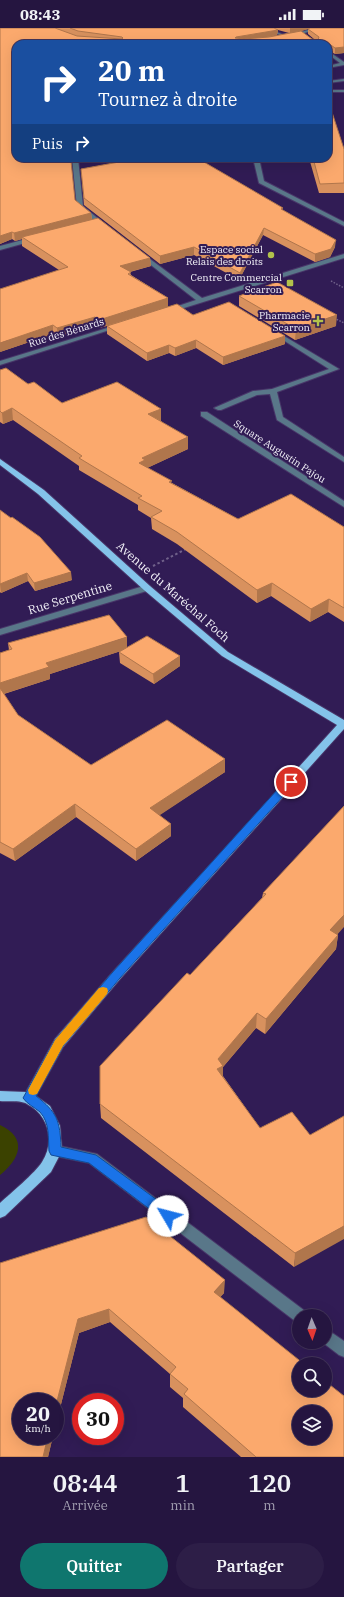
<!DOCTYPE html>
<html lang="fr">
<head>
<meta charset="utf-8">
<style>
  :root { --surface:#251540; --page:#2d1e47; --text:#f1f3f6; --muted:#a39fb1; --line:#423459; --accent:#0f766e }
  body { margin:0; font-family:"IBM Plex Serif",serif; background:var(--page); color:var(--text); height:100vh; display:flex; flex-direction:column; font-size:15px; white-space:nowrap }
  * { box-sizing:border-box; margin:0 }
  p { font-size:13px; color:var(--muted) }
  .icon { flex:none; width:22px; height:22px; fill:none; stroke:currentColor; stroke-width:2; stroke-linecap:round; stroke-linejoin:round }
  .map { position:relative; height:1429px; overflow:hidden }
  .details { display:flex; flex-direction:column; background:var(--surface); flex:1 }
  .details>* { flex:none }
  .banner { position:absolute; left:12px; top:12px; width:320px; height:122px; border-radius:12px; box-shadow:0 4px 16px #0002,0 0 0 1px var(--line); background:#1a4fa0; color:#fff; overflow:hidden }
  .needle { width:26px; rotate:178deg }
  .tools { position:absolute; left:292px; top:1281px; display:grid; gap:8px }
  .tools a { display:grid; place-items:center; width:40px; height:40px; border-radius:50%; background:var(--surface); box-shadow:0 4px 16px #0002,0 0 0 1px var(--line); font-size:20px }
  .speed { position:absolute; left:12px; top:1365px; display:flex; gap:8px; font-size:20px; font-weight:700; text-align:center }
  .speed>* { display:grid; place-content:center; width:52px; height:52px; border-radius:50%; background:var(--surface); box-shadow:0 4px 16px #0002,0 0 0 1px var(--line); line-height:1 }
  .speed small { font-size:10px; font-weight:400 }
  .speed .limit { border:6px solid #d22; background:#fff; color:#111 }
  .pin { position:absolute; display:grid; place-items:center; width:34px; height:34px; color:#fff; margin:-17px; border:2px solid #fff; border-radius:50%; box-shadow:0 1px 4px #0007 }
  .me { position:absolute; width:44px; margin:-22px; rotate:307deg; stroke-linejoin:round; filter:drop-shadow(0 0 3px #0008) }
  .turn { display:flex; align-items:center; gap:14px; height:84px; padding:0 20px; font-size:18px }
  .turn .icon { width:52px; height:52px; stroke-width:2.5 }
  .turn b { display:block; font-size:28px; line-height:34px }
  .then { display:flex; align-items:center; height:38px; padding:0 20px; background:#0003; gap:8px; font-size:15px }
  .eta { display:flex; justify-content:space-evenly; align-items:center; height:68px; text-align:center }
  .eta b { font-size:24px; font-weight:600; line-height:28px }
  .action { display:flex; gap:8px; margin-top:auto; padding:8px 20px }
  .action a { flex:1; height:46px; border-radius:24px; background:var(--accent); color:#fff; font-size:16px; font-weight:600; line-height:46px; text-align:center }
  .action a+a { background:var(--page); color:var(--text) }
  .status { display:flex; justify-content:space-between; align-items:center; height:28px; padding:0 20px; background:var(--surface); direction:ltr }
  .status svg { height:11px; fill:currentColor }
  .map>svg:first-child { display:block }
  .green { fill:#3b4200 }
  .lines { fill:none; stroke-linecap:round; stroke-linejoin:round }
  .minor-casing { stroke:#483669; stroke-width:2 }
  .major-casing { stroke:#483669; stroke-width:2 }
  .path-far1 { stroke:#70618a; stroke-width:1.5; stroke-dasharray:1.5 1.5; stroke-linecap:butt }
  .path { stroke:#70618a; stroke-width:2; stroke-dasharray:2.5 2.5; stroke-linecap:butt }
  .minor { fill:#597789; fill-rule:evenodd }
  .major { fill:#84c3ea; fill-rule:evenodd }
  .wall { fill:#d8915e; fill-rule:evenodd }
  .shaded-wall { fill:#b0764c }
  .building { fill:#fba96d; stroke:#b0764c; fill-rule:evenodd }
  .route { fill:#1a73e8; stroke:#114b97 }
  .slow { fill:#f59e0b }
  .poi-dot { fill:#b2c24b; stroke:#311c55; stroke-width:1.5 }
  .labels { text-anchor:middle; stroke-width:4; stroke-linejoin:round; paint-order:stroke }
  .far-poi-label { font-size:10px; fill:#f3f2f9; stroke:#311c55; text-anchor:end }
  .far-street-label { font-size:10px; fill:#f3f2f9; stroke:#311c55 }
  .street-label { font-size:12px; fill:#f3f2f9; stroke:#311c55 }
</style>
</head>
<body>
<div class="status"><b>08:43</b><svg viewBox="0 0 49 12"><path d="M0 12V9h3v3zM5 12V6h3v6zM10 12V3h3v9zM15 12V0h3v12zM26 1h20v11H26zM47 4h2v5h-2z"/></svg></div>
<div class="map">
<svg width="344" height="1429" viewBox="0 0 344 1429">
  <rect width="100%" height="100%" fill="#311c55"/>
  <!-- green -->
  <path class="green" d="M0,1097C28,1110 20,1131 0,1147Z"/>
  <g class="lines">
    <defs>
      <path id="minor" d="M262,0C271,0 282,8 289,7C300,5 310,0 321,0L288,10Z
        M328,23L344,34V37L328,40V38L340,35L328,26Z
        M344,51V53L328,55V53Z
        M328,62H344V64H328Z
        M72,130H78L83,178L107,198V200H103L77,179Z
        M115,130H121L120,138L115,137Z
        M253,130H259L264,153L344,194V198L259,155Z
        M34,209L36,210V212L0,222V218Z
        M138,225H142L202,270L344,226V230L168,285L165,283L166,282L196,272L138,227Z
        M117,297L122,298L0,337V333Z
        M274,302L339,341L277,364L283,389L344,429V434L277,392L270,366L257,367L221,382H218L214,380L253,363L272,361L329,341L272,305L271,304Z
        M201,384H207L344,473V479L201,388Z
        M147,557L150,558L151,560L150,562L0,607V601Z
        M55,1117L97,1126L305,1283L307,1288H299V1295L295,1293L89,1135L50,1127L48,1123L50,1119Z
        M325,1300L344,1313V1329L339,1327L322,1314H325Z"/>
      <path id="major" d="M0,431L44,462L150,558L228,624L344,692V701L120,951L63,1019L36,1068L50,1078L60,1098L62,1123L51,1144L5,1188L0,1190V1175C11,1165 35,1145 42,1134C55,1114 49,1087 27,1076C21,1072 8,1074 0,1073V1063L26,1064L55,1011L112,945L337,697L222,628L144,562L38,466L0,437Z"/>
    </defs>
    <!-- minor casing -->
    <use href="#minor" class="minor-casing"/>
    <!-- major casing -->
    <use href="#major" class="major-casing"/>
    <!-- path-far1 -->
    <path class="path-far1" d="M331,253L344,260
      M334,290L344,295"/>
    <!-- path -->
    <path class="path" d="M153,538L186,521"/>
    <!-- minor -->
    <use href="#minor" class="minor"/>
    <!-- major -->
    <use href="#major" class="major"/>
  </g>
  <!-- wall -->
  <path class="wall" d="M0,0H344V25L335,26L328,22V16H16L75,172L91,185L92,191L150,230L151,238L130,244L131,247L168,270V279L193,287L285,308V316L223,337L196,320L175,328L169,325L147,333L107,306V298L99,300L95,298L58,309L53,306L0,324L59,242L22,218V211L15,213L12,211L0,216ZM308,1V6L314,11H312L301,3ZM278,2L289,5L264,10L277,7Z
    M344,121V165H319L309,130H328Z
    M129,130H197L283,182L335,219L330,229L315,234L263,207L239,252L194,227L160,236L84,177L81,141L130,132Z
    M239,268L336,298L295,312L239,278Z
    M0,342L28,356L62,375L161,381V393L188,421L147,440L172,455L238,491L344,499V594L328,584L310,594L271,568L257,575L177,516L152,501L151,490L138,482V477L79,442V438L13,392L3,396L0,394Z
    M0,482L72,552L35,563L28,553L1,565L0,564Z
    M8,615L127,620L180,638L154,656L120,635L119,624L124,622L50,646V651L4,666L18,687L91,737L225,744L159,787L171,808L136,833L76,789L15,833L0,825V625L9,622Z
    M263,865L338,907L336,921L265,1006L256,1000L223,1039V1048L260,1100L310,1107L294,1239L101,1090L100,1076L190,947L262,870Z
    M0,1235L224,1265L220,1269L344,1429H241L183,1379V1370L170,1359V1346L110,1294L79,1305L55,1400V1374L21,1408H53L48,1429H0Z"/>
  <!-- shaded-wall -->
  <path class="shaded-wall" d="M290,0H312L290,6Z
    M278,2L277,7L236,15L235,10L236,9Z
    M344,19V25L335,26V20Z
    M91,185L92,192L22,209V211L15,213L14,205Z
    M264,200L263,207L239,252L240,245Z
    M12,204V211L0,216V208Z
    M336,212L335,219L330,229L315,234V226Z
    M194,219V227L160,236V228Z
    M150,230L151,238L121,246L120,238Z
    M168,270V279L99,300V292Z
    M337,287L336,298L295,312L296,301Z
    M95,289V298L58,309L57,300Z
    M53,297V306L0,324V315Z
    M285,308V316L223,337V329Z
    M196,312V320L175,328V320Z
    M169,317V325L147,333V325Z
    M12,380L13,392L3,396L2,385Z
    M161,381V393L148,386Z
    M188,409V421L145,441L139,435L142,430Z
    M71,544L72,552L35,563L34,555Z
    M27,545L28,553L1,565L0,556Z
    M272,555L271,568L257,575V562Z
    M329,571L328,584L310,594L311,581Z
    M127,609V621L50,646V651L0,667V655L46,635Z
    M180,628V638L154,656L153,646Z
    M225,731V744L151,793L150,780Z
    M75,776L76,789L15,833L13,821Z
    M171,796V808L136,833V821Z
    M344,887V899L328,917L330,902Z
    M338,907L336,921L265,1006L266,991Z
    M257,985L256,1000L223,1039V1052L217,1055L218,1031Z
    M344,1198V1211L294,1239L295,1225Z
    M225,1252L224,1265L213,1277L214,1264Z
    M109,1281L110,1294L79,1305L55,1400V1381L78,1291Z
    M48,1408H53L48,1429H43Z"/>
  <!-- building -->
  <path class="building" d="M0,0H55L77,8L122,11L123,10L122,9L78,3L70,0H274L278,2L236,9L235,10L244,11L269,9L301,3L312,11L318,12L319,9L308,1L310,0H344V19L335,20L328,15V17V16H16V130H69L71,133L75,172L91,185L14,205L12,204L0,208Z
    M328,72L344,121V155L320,156L313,130H328Z
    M130,130H197L283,180L281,181L336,212L331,221L315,226L264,200L240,245L194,219L160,228L84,170L81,141L130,132Z
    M98,190L150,230L120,238L131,244L128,246L168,270L99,292L95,289L57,300L53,297L0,315V261L68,239L22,209Z
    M277,254L337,287L296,301L239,268Z
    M229,274L285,308L223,329L196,312L175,320L169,317L147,325L107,298L177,276L193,287Z
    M6,340L28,356L34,354L62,375L117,354L161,381L148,386L188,409L142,430L145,432L139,435L172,453L169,454L238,491L291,466L344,499V580L329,571L311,581L272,555L257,562L177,504L151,489L162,483L138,470L142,468L79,430L82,428L12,380L2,385L0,383V342Z
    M0,482L11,490L12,489L40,509L71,544L34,555L27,545L0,556Z
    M109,587L127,609L46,635L49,639L0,655V625L12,621L8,615Z
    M147,608L180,628L153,646L119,624Z
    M0,660L18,687L91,737L167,692L225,731L150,780L171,796L136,821L75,776L13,821L0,814Z
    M344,778V887L330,902L338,907L266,991L257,985L218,1031L223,1038L217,1041L260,1100L292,1084L310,1107L344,1088V1198L295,1225L100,1076V1038L187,945L190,947L266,866L263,865Z
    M146,1189L225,1252L214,1264L304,1336H299V1362H325V1353L344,1368V1429H256L184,1366L188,1361L170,1346L176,1339L109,1281L78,1291L55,1381V1374H21V1408H48L43,1429H0V1235ZM299,1384H325V1410H299Z"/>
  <!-- route -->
  <path class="route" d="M291,750L294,751L295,754L294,756L120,950L63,1018L36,1068C57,1084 60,1093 61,1119L96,1127L172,1183L174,1188L172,1192L168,1193L164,1192L89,1135L51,1127L49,1123C48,1110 50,1095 40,1084C34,1079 27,1076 23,1070L55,1012L112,945L287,751Z"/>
  <!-- slow -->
  <path class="slow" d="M103,959L107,960L108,963L107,966L63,1018L37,1066L33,1067L29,1066L28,1062L55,1012L99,960Z"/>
  <!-- markers -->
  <g class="poi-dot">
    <circle cx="271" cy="227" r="4"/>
    <rect x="286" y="251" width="8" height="8" rx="2"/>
    <path d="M316 287h4v4h4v4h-4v4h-4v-4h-4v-4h4z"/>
  </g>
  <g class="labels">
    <!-- far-poi labels -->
    <g class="far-poi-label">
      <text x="263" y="225">Espace social<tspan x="263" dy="12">Relais des droits</tspan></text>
      <text x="282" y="253">Centre Commercial<tspan x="282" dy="12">Scarron</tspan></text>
      <text x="310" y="291">Pharmacie<tspan x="310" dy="12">Scarron</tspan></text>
    </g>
    <!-- far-street labels -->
    <g class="far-street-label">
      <text transform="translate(66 304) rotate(-17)" y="4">Rue des Bénards</text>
      <text transform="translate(280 423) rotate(33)" y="4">Square Augustin Pajou</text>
    </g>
    <!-- street labels -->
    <g class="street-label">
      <text transform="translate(173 564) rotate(41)" y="4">Avenue du Maréchal Foch</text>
      <text transform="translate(70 570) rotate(-17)" y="4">Rue Serpentine</text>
    </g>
  </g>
</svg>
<div class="tools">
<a><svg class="needle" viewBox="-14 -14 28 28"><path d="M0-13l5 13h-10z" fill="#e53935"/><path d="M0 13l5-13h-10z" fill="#a39fb1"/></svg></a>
<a><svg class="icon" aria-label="search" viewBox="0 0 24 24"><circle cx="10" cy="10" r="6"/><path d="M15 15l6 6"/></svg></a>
<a><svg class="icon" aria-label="layers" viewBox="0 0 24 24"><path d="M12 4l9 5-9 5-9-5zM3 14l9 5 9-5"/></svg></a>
</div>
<div class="speed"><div>20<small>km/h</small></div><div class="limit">30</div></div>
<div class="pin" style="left:291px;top:754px;background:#d93025"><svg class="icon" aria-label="arrive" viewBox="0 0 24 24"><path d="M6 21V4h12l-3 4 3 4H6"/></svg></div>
<svg class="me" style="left:168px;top:1188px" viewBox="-20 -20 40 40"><circle r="19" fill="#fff"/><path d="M0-13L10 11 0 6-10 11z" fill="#1a73e8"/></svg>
<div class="banner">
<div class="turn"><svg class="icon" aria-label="right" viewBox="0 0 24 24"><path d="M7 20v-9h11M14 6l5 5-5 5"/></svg><div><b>20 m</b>Tournez à droite</div></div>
<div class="then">Puis<svg class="icon" aria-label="right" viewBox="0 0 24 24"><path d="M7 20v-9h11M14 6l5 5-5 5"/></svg></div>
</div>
</div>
<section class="details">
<div class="eta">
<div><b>08:44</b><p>Arrivée</p></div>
<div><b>1</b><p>min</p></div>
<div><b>120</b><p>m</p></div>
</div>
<div class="action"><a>Quitter</a><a>Partager</a></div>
</section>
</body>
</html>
